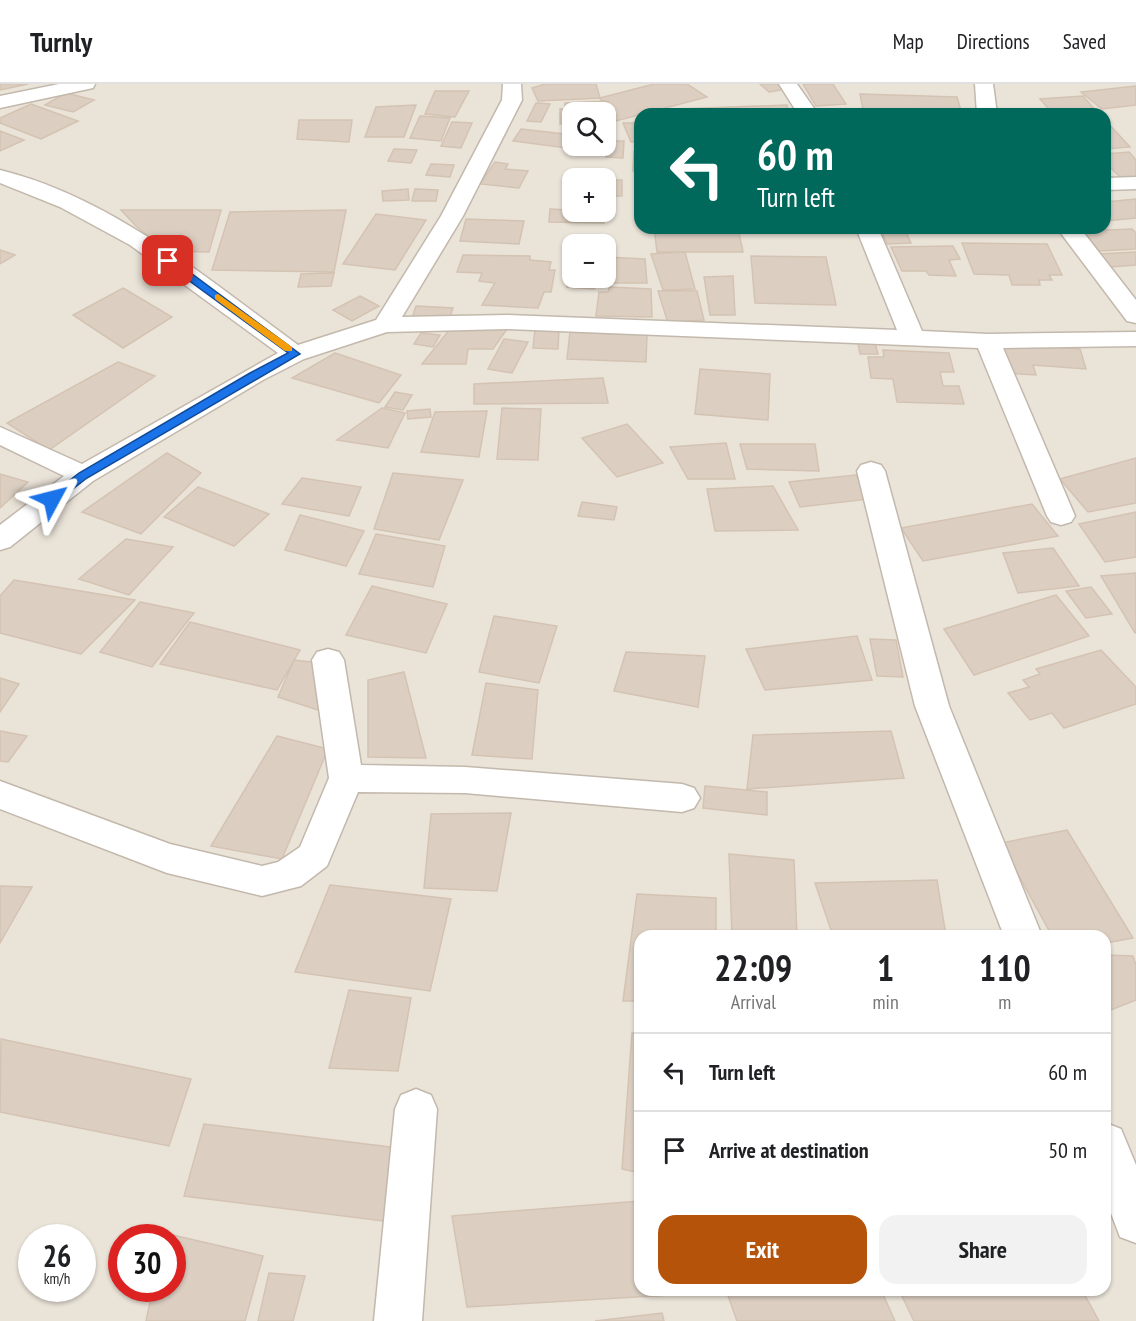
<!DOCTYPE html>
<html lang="en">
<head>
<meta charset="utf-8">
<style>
  :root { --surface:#fff; --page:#f2f2f2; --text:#202124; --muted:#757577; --line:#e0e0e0; --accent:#b45309 }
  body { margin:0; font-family:"PT Sans Narrow",sans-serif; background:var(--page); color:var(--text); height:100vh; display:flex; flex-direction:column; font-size:22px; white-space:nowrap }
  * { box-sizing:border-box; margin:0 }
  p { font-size:20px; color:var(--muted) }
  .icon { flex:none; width:33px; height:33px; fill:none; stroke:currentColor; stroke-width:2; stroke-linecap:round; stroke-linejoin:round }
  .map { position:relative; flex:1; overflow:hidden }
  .panel { position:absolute; left:634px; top:846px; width:477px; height:366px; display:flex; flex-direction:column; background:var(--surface); border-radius:18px; box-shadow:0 2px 4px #0004 }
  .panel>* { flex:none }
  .banner { position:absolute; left:634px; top:24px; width:477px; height:126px; border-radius:18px; box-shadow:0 2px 4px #0004; background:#00695c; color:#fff; overflow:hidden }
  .fabs { position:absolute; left:562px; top:18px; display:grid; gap:12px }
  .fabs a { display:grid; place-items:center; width:54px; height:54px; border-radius:12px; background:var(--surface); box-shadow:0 2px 4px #0004; font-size:30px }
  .speed { position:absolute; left:18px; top:1140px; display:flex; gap:12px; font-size:30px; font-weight:700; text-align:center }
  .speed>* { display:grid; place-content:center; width:78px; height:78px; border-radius:50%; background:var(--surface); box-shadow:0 2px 4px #0004; line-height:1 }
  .speed small { font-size:15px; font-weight:400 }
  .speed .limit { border:9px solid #d22; background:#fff; color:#111 }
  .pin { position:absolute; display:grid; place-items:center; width:51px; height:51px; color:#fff; margin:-26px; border-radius:12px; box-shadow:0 3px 9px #0006 }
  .me { position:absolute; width:66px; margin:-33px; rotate:52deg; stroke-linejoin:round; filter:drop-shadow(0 0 4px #0008) }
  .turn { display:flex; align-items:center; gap:21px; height:126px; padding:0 24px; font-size:27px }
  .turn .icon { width:78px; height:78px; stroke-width:2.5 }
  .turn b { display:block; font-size:42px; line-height:51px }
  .eta { display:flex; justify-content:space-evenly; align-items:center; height:102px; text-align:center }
  .eta b { font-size:36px; font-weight:600; line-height:42px }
  .button { display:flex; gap:12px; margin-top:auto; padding:12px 24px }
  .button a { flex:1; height:69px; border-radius:18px; background:var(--accent); color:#fff; font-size:24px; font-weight:600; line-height:69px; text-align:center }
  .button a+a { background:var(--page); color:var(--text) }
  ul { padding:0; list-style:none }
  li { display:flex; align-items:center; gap:18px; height:78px; padding:0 24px; border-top:2px solid var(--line) }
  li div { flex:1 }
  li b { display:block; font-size:22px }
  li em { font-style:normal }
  header { display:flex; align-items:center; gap:36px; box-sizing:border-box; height:84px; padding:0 30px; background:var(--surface); border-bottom:2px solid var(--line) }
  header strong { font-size:28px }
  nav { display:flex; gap:33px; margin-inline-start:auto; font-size:21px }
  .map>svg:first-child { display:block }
  .residential { fill:#eae3d8; fill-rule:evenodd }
  .building { fill:#dccfc2; stroke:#d4c3b2; stroke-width:1.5 }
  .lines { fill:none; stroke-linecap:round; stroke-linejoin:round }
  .minor-casing { stroke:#c3b8ac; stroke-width:3 }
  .minor { fill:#fff; fill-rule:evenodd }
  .route { fill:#1a73e8; stroke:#114b97; stroke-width:1.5 }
  .slow { fill:#f59e0b }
</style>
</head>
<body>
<header>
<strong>Turnly</strong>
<nav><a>Map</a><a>Directions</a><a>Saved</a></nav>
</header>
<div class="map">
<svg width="1136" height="1237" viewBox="0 0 1136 1237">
  <rect width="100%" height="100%" fill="#f6f1eb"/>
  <!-- residential -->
  <path class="residential" d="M0,0H1136V1237H0ZM573,28H606V62H573ZM640,30H1106V144H640ZM573,94H606V128H573ZM573,160H606V194H573ZM640,852H1106V1206H640ZM32,1154H82V1204H32ZM122,1154H172V1204H122Z"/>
  <!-- building -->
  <path class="building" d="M0,0H28L0,6Z
    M545,0H596L600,14L538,17L532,4Z
    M654,0H687L707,13L616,37L600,14Z
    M760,0H780L786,5L769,8Z
    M803,0H833L846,20L816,22Z
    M1136,2V21L1102,25L1081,8Z
    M435,7H469L455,33L425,30Z
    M66,9L94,16L73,28L45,21Z
    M860,10L957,13L962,30H864Z
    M1083,12L1096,27L1053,30L1040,15Z
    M608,17L609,24L602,25L603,28H573V48H569L567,39L560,40V25H565V19Z
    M536,19L550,20L541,38L527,37Z
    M31,20L78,37L41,55L0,39V34Z
    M416,21L404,53H365L376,23Z
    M787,21L789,30H682L680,25Z
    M420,32L450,34L441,57L410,54Z
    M299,36H352L349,58L297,55Z
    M1106,37L1130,63L1106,65Z
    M452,38L472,39L461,64L441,62Z
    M623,39H640V58H631Z
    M521,45L573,51V62H585L582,66L513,57Z
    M0,47L24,56L0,67Z
    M606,57H624L623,74L606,73Z
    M394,65L417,66L411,79L388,77Z
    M634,67H640V87H633Z
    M1129,68L1136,76V95L1123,96L1106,79V70Z
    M495,78L508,80L505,85L528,87L519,104L480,100Z
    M431,80L454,81L450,93L426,91Z
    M608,96H622V112H606Z
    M408,105L409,116L383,117L382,107Z
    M415,105L438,106L436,117H412Z
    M1136,115V134L1106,137V118Z
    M550,125L605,128L604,139L549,138Z
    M121,126H221L209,168L167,167L136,142Z
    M346,126L334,188L212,186L230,128Z
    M376,130L426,136L395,186L343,180Z
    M466,135L524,137L519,160L460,157Z
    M654,144H738L743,168H657Z
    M880,144H904L911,159L887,160Z
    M1132,145L1136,149V165L1099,167L1084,147Z
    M962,159L1047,160L1062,191H1049L1052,196H1039L1040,201H1012L1009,191L974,190Z
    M953,162L960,175L949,176L956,192L929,191L926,187H902L891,163Z
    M0,166L15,171L0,180Z
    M685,168L695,205L663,206L651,170Z
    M1136,168V181L1110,183L1100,170Z
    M463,171L530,172V176L551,178L549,186H555L551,208H544L538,224L482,221L495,199L479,197L482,189L457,188Z
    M751,172L826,173L836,221L755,219Z
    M606,173L645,175L647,199H599L594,205L567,203L573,181V194H606Z
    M334,189L331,202L298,203L301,190Z
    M733,192L735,231H710L704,193Z
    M609,203L651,205L652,233L596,232L599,208H608Z
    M123,204L172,233L123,264L73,231Z
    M658,207H697L704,236L668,239Z
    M360,212L379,222L352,237L333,226Z
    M416,222L453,224L449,236L412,234Z
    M450,245H507L493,265H468L466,280H422Z
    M535,245L559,246L558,265L533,264Z
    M570,248L647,251L646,278L567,275Z
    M421,249L440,251L433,263L414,260Z
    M504,255L528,258L512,289L488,285Z
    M858,259H875L878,270H860Z
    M998,260L1080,265L1086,285L1033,281L1036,291L1004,289Z
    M883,266L949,269L954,288H940L943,302H959L964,320L897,318L893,295L871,294L868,273H884Z
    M335,269L401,291L379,319L292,294Z
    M118,278L155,292L49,366L7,339Z
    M700,285L770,290L768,336L695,330Z
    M603,294L608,319L474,320V300Z
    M395,308L412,311L403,326L385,323Z
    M382,324L405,329L388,364L337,356Z
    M502,324L541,325L538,376L497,375Z
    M430,325L431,333L408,335L407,327Z
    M487,327L479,373L421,368L435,328Z
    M627,340L663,379L617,393L582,354Z
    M726,359L735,395H688L670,363Z
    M740,360H815L819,387L747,385Z
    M167,369L201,389L141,450L82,428Z
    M1136,374V419L1088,428L1060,395Z
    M393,389L463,396L439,456L374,445Z
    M0,390L28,398L0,424Z
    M856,391L869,415L800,423L789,398Z
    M302,394L361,403L349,432L282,420Z
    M773,402L798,446L715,447L707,405Z
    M198,403L269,430L234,462L164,433Z
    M582,418L617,423L614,436L578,432Z
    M1032,420L1058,452L923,477L901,444Z
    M1136,428V473L1105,478L1079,440Z
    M300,431L364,447L346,482L285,466Z
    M376,450L445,462L433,503L359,490Z
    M126,455L173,463L129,511L79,495Z
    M1053,464L1079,502L1018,509L1003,469Z
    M1136,489V549H1135L1101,492Z
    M14,496L135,516L81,570L0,549V512Z
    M372,502L447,520L426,569L346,551Z
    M1091,503L1112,530L1086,534L1066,507Z
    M1056,511L1089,552L974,591L944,545Z
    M140,518L194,529L152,583L100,568Z
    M494,532L557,542L539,599L479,588Z
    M190,538L300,566L277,606L160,580Z
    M857,552L872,596L765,606L746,565Z
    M870,555L896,556L903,593L877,592Z
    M1101,566L1136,603V620L1064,644L1052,629L1030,636L1008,609L1029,603L1023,596L1040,590L1036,585Z
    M626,568L705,572L698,623L614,607Z
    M294,576L319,579L321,627L278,613Z
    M404,588L426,674L368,673V596Z
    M0,594L19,600L0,628Z
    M486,599L538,606L532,675L472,671Z
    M0,647L27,652L8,678L0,677Z
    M891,647L904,694L747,705L753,651Z
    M277,652L328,665L282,775L211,762Z
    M705,702L767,708V731L703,724Z
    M511,729L497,807L424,804L431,730Z
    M1067,746L1133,854L1106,859V852H1052L1001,759Z
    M729,770L794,776L797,852H732Z
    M937,796L946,852H833L815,799Z
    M330,801L451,815L430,907L295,888Z
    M0,802L32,803L0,859Z
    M637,810L716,814V852H640V917H623Z
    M1106,871L1133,872L1136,881V916L1106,928Z
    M349,906L411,914L398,987L329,984Z
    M632,949L640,950V1089L622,1085Z
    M1,955L191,995L169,1062L0,1028Z
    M204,1040L398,1064L383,1137L184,1112Z
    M640,1117V1206H703L704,1209L467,1223L452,1132Z
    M164,1149L263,1172L245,1237H146L153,1204H172V1154H163Z
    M269,1189L305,1192L293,1237H258Z
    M726,1206H881L895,1237H737Z
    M899,1206H1082L1099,1237H914Z
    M662,1229L664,1237H595Z"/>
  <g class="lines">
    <defs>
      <path id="minor" d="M59,0H95L93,4L0,24V12Z
        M503,0H521L522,16L463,132L402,233L507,231L897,246L856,144H878L922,247L988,250L1136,248V262L1003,264L1075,432L1071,438L1061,441L1051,438L1047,432L978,264L507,245L387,248L304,275L263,296L93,397L10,463L0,466V441L64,392L0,361V343L82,380L278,269L130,161L60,123L0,99V86C113,114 206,194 298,261L376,236L441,132L502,16Z
        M779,0H797L818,30H798Z
        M975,0H993L997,30H977Z
        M1136,93V105L1106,106V94Z
        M1057,144H1080L1136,216V239L1127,237Z
        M871,378L881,381L885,387L949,622L1042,852H1004L915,622L857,387L861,381Z
        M328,565L339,568L344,576L361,681L465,683L682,700L694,704L700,714L694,724L682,728L465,709L358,708L327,782L301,802L262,812L167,789L0,725V697L170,760L262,782L278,778L300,763L329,694L312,576L317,568Z
        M416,1005L431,1011L437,1025L422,1237H374L395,1025L401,1011Z
        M1106,1039L1121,1045L1136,1081V1159L1120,1153L1106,1116Z"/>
    </defs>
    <!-- minor casing -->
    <use href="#minor" class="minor-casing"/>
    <!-- minor -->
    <use href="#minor" class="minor"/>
  </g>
  <!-- route -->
  <path class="route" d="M165,175H172L300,270L87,394L56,418H48V413L79,389L250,289L288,269L165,179Z"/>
  <!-- slow -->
  <path class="slow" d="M218,210L292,263V267H285L215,215V211Z"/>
</svg>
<div class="fabs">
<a><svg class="icon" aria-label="search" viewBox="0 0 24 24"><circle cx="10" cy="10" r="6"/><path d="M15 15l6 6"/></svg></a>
<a>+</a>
<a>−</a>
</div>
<div class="speed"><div>26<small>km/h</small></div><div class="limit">30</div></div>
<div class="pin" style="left:168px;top:177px;background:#d93025"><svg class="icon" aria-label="arrive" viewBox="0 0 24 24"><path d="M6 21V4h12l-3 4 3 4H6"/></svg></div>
<svg class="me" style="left:52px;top:415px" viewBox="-20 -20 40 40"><path d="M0-17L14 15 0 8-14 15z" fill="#1a73e8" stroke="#fff" stroke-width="4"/></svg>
<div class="banner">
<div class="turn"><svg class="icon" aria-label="left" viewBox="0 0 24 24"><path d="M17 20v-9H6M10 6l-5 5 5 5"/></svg><div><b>60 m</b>Turn left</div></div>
</div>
<section class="panel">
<div class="eta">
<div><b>22:09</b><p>Arrival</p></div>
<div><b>1</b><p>min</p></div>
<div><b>110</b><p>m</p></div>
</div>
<ul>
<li><svg class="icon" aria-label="left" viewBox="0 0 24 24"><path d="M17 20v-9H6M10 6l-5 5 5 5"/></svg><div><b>Turn left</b></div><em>60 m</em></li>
<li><svg class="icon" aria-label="arrive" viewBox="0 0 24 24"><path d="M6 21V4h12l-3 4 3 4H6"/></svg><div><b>Arrive at destination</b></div><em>50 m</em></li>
</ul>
<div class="button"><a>Exit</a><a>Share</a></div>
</section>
</div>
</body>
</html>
